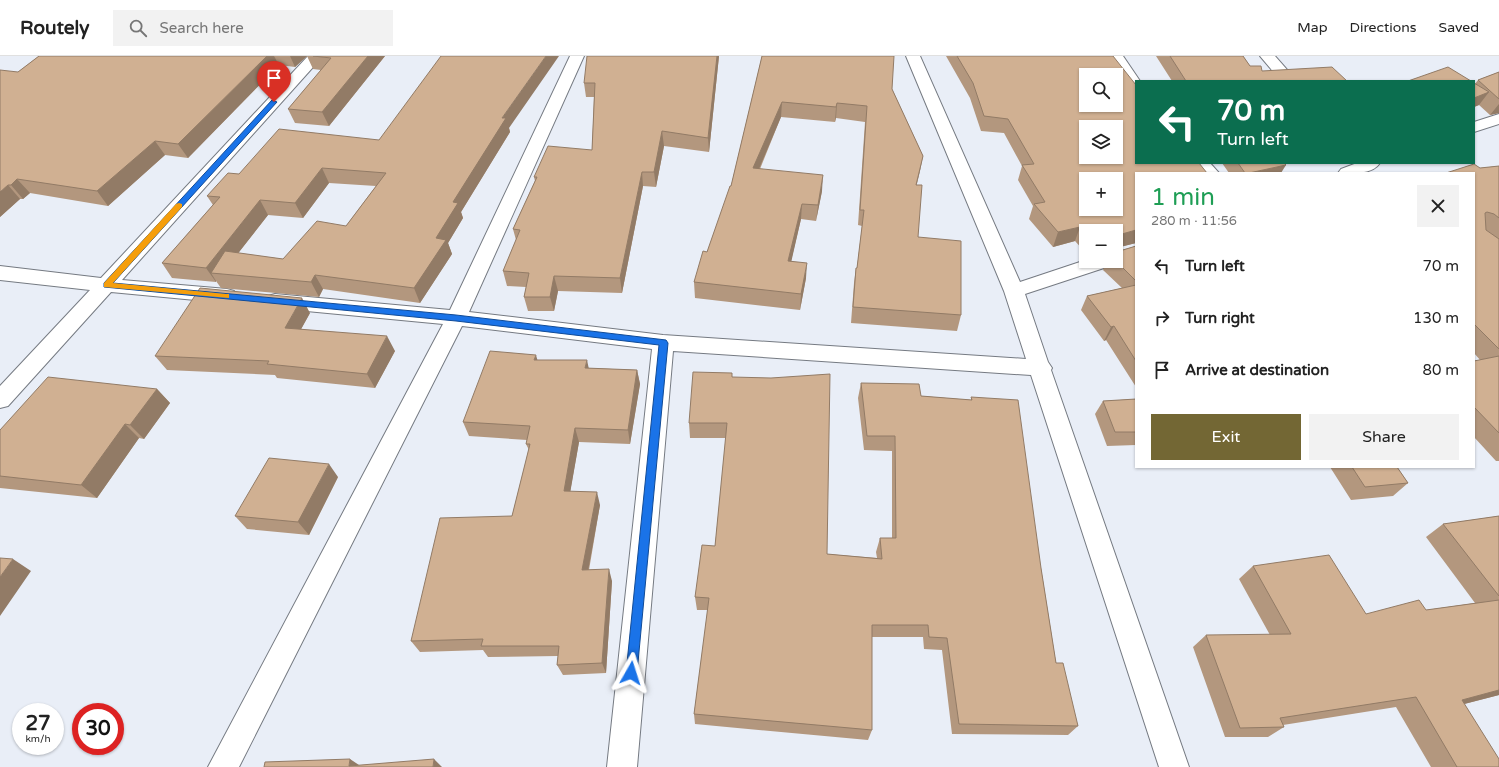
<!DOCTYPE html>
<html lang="en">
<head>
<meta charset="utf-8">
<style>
  :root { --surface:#fff; --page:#f2f2f2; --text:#222; --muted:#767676; --line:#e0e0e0; --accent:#736734 }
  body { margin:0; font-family:"Varela Round",sans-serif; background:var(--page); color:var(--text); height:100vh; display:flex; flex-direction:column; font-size:15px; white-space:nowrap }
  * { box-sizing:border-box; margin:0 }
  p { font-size:13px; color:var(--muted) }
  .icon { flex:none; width:22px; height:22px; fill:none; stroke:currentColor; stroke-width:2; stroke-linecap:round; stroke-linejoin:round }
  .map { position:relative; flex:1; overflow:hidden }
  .sheet { position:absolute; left:1135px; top:116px; width:340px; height:296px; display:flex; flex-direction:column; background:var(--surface); border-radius:0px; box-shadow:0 1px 3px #0004 }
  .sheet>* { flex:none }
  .hud { position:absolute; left:1135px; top:24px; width:340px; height:84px; border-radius:0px; box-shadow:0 1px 3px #0004; background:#0b6e4f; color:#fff; overflow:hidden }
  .fabs { position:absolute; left:1079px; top:12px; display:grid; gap:8px }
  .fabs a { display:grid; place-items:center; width:44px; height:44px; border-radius:0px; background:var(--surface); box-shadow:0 1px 3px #0004; font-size:20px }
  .speed { position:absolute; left:12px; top:647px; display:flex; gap:8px; font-size:20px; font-weight:700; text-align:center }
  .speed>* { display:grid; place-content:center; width:52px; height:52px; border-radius:50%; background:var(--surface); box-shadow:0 1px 3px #0004; line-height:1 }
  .speed small { font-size:10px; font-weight:400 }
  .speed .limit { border:6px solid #d22; background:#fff; color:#111 }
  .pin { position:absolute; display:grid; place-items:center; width:34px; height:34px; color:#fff; margin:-41px -17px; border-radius:50% 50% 50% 0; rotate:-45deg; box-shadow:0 0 4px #0007 }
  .pin .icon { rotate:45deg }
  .me { position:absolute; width:44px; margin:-22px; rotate:6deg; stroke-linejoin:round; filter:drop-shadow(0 0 3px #0008) }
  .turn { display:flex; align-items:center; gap:14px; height:84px; padding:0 16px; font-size:18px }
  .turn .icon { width:52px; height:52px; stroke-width:2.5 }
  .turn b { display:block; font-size:28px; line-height:34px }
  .round { display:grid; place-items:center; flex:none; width:42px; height:42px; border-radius:0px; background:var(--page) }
  .overview { display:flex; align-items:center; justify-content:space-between; height:68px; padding:0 16px }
  h1 { font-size:24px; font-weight:600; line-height:30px; color:#1e9e55 }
  .action { display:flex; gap:8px; margin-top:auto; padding:8px 16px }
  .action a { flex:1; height:46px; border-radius:0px; background:var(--accent); color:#fff; font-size:16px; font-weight:600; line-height:46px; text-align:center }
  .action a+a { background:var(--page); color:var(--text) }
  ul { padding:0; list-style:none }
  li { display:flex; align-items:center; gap:12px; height:52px; padding:0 16px }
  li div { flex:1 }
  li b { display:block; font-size:15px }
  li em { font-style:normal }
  header { display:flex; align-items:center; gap:24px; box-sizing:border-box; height:56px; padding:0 20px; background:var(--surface); border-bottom:1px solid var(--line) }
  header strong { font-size:19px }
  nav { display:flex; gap:22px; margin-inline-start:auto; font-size:14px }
  .search { width:280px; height:36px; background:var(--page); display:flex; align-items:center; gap:10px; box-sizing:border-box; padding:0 14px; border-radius:0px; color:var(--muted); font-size:15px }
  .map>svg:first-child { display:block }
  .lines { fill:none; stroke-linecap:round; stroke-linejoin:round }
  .minor-casing { stroke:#757a82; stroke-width:2 }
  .minor { fill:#fff; fill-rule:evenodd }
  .wall { fill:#b3977e; fill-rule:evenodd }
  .shaded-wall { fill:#927b66 }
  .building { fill:#d0b092; stroke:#927b66; fill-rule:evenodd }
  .route { fill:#1a73e8; stroke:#114b97 }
  .slow { fill:#f59e0b }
</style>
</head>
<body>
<header>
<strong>Routely</strong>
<div class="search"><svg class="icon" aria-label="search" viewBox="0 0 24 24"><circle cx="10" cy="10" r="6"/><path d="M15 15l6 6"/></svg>Search here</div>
<nav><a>Map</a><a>Directions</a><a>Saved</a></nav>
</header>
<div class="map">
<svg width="1499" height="711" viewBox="0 0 1499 711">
  <rect width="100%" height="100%" fill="#e9eef7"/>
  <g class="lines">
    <defs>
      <path id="minor" d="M308,0H323L122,224L227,233L234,235L237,240L234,245L227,247L111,236L8,350L0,352V330L90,234L0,224V210L101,222Z
        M570,0H584L469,256L663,279L1026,303L1004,235L906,0H920L1020,226L1086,204L1112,205L1110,210L1025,238L1048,306L1052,312L1051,314L1189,711H1159L1031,319L673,295L637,711H607L652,293L462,270L239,711H208L443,268L275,252L268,250L265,245L268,240L275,238L450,254Z
        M1109,0H1123L1140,25H1136V35L1131,33Z
        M1260,0H1275L1297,25H1281Z
        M1499,58V68L1474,76V66Z
        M1193,107H1210L1219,117H1201Z
        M1357,107H1380C1372,119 1352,117 1338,117L1341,113Z"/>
    </defs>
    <!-- minor casing -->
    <use href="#minor" class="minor-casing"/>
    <!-- minor -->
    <use href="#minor" class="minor"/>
  </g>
  <!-- wall -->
  <path class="wall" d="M39,0H307L295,11L279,9L188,102L165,99L108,150L30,137L23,143H20L0,161L18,16Z
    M307,0H385L329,70L295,67L288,53L321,14L313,13Z
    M719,0L709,96L664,90L656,131L643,130L622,237L558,235L554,255H528L524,241L526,231L507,230L503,215L516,184L513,173L535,125L534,121L592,94L594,41H586L584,27Z
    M762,0L892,33L923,100L916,129L918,181L961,259L957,275L851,267L854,227L856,212H857L862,170L858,169L865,66L836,62L835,66L781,61L760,113L822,135L816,165L801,163L791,205L806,222L800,254L695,242L694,226L707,196L731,130Z
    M946,0H1113L1136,117V187L1120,191L1118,195L1136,190V331L1106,284L1104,285L1081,254L1087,240L1122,232L1103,214L1107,205H1116V175H1086V197L1075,185L1053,191L1029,163L1033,150L1018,124L1022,110L1004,77L981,75L970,42Z
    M1156,0H1243L1250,10L1262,15L1347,25H1172Z
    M1499,16V57L1490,59L1479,49L1474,51V27L1475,28L1478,24Z
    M509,72L510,76L461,156L463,162L448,187L452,198L420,247L323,233L319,241L221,232L216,225V226L172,222L162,207L213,149L207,140L239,118L379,84ZM329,127L376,130L346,170L283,203L238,197L268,159L303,162Z
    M1222,107H1284L1281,117H1229Z
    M1499,110V405H1496L1474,381V305L1480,304L1474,297V117L1480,112Z
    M310,257L301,273L395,295L375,332L277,322L275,319L167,314L155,300Z
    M538,304L589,312L637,314L640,328L630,388L579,386L570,436L600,449L589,514L612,525L606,617L563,619L557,609L558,600L488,601L483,594L420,596L411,585L512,460L529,394L526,388L527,384L469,380L463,366Z
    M732,321L827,498L877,502L876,496L880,482H892V395L864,394L858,342L861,327L921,340L971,344V341L1041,512L1056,607L1078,670L1068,679L952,678L942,594L924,593L923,581H872V674L868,684L695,668L694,658L708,554H697L695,541L715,490L726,382H690L689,367Z
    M157,333L170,347L144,383L139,382L97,442L0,432V374Z
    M1136,343V389L1107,390L1095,358L1103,345Z
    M1330,411H1397L1408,427L1393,440L1351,444Z
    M338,421L309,479L247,473L235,460Z
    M1499,460V639L1464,648L1499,711H1431L1396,651L1283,669L1284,671L1268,681H1225L1193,591L1206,579H1270L1239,523L1253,510L1366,558L1426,554L1475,547L1426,481L1443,468Z"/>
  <!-- shaded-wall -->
  <path class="shaded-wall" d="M267,0H274L279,9L188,102L178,88Z
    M290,0H307L295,11Z
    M368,0H385L329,70L322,56Z
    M546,0H559L509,72L510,76L461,156L463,162L448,187L452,198L420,247L414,232L436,182L453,146L502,62Z
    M717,0H719L709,96L708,82Z
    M1489,36L1479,49L1474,51V42Z
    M782,46L781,61L753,127V112Z
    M837,47L836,62L835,66L836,51Z
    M1499,48V57L1490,59Z
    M662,75L664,90L656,131L654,116Z
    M155,85L165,99L108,150L97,135Z
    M923,100L920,115L913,144L916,129Z
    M1286,109L1281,117H1249Z
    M322,112L329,127L303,162L295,147Z
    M642,116L643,130L622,237L620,222Z
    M823,119L822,135L816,165L818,149Z
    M17,123L30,137L23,143L11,129Z
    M8,129L20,143L0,161V136Z
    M260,144L268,159L222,218L211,217L216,225V226L206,212Z
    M802,148L801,163L788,220V205Z
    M1080,171L1075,185L1053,191L1058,176Z
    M1136,174V187L1120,191L1121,189L1122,178Z
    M807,207L806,222L800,254L801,238Z
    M315,219L323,233L319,241L311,226Z
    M554,220L558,235L554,255L550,241Z
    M302,242L310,257L294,286L285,272Z
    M1114,270L1106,284L1104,285L1111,271Z
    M387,280L395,295L375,332L367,318Z
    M536,299L540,313L534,304Z
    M587,304L590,318L585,312Z
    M637,314L640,328L630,388L628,374Z
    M157,333L170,347L144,383L130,369Z
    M125,368L139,382L97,442L81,429Z
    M575,372L579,386L568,449L564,435Z
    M329,408L338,421L309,479L298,466Z
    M597,436L600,449L586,526L582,514Z
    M13,503L31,515L0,560V521Z
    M609,513L612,525L606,617L602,607Z
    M1499,634V639L1441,654L1462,644Z
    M350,703L362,711L349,710Z
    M434,703L442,711H433Z"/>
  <!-- building -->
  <path class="building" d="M39,0H267L178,88L155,85L97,135L17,123L11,129H8L0,136V14L18,16Z
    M313,0H368L322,56L288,53L331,2Z
    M441,0H546L502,62H506L453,146L458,147L436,182L446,184L414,232L315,219L311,226L211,217L225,195L283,203L317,165L346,170L386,117L322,112L295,147L260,144L206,212L162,207L220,141L207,140L228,117L239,118L279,73L379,84Z
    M587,0H717L708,82L662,75L654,116H642L620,222L554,220L550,241H524L529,217L503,215L520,174L513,173L537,121H534L548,90L592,94L595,27H584Z
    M762,0H894L892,33L923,100L916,129H922L918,181L961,185V259L853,251L856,212H857L864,154H860L867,50L837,47L836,51L782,46L753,112L823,119L818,149L802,148L788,205L807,207L801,238L694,226L703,195L707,196L730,130H731Z
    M957,0H1113L1136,29V107H1199L1207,117H1136V174L1122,178L1121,189H1116V175H1086V176L1080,171L1058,176L1034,148L1045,146L1022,109L1034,108L1008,63L984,60L973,27ZM1086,19H1116V49H1086ZM1086,71H1116V101H1086ZM1086,123H1116V153H1086Z
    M1170,0H1243L1250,10H1261L1262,15L1332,11L1347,25H1186Z
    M1448,11L1471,25H1408Z
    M1499,16V43L1478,24Z
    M1474,27L1489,36L1474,42Z
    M1238,107H1284L1286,109L1249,117H1245Z
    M1474,108L1480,112L1499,110V162L1494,158L1487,156L1485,157L1486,174L1499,183V293L1474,268V117H1446Z
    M1136,190V225L1116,205V197H1117L1120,193L1123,194Z
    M1136,229V305L1114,270L1111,271L1087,240Z
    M200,232L302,242L285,272L387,280L367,318L267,308L269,305L155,300Z
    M490,295L536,299L534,304H587L585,312L637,314L628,374L575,372L564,435L597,436L582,514L609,513L602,607L557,609L559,590H481L483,583L411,585L440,462L512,460L530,388H526L530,370L463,366Z
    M1499,300V377L1474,351V305Z
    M693,316L732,317V321L771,322L830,318L827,498L882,503L880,482H896L895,380H867L861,327L919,328L921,340L972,344L971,341L1018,344L1041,512L1056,607H1063L1078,670L959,668L947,582L929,581L928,569H872V674L694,658L709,542L695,541L702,489L715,490L727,367H689Z
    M48,321L157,333L130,369L125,368L81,429L0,420V374Z
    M1136,343V376H1115L1103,345Z
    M269,402L329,408L298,466L235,460Z
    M1352,411H1397L1408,427L1365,431Z
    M1499,460V540L1443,468Z
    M1329,499L1366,558L1419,544L1426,554L1499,544V634L1462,644L1499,703V711H1456H1457L1416,641L1280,662L1284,671L1240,672L1206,579L1291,578L1253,510Z
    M0,502L13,503L0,521Z
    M350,703L349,710L434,703L433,711H264L265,706Z"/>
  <!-- route -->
  <path class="route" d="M272,44L277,46L113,227L456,259L666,284L668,287L637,617L635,621L631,622L627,621L626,617L659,289L456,265L104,231V227Z"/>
  <!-- slow -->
  <path class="slow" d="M179,147L182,148V151L113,227L226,238H229V242L104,231V227L176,148Z"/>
</svg>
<div class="fabs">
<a><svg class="icon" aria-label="search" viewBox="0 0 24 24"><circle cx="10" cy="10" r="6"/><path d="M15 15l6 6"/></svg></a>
<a><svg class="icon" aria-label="layers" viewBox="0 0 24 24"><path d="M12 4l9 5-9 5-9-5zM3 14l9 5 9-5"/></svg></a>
<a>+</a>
<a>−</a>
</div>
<div class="speed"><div>27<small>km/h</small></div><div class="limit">30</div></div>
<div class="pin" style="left:274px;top:46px;background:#d93025"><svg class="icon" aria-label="arrive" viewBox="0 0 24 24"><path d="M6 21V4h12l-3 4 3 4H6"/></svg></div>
<svg class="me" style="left:631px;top:617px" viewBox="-20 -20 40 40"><path d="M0-17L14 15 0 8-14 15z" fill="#1a73e8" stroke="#fff" stroke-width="4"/></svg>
<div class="hud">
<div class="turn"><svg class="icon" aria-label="left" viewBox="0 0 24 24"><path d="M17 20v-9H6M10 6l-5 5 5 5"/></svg><div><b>70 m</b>Turn left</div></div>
</div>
<section class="sheet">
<div class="overview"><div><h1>1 min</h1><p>280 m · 11:56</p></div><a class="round"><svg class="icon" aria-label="close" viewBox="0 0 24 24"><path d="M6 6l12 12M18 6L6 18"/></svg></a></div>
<ul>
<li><svg class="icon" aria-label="left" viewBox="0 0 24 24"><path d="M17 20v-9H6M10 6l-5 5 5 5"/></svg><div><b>Turn left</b></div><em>70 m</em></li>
<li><svg class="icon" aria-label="right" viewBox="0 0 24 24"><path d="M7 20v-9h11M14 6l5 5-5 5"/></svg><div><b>Turn right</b></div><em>130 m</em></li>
<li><svg class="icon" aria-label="arrive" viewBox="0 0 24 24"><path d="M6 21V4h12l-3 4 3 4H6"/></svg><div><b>Arrive at destination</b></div><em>80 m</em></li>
</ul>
<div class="action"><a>Exit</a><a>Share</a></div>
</section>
</div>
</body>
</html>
